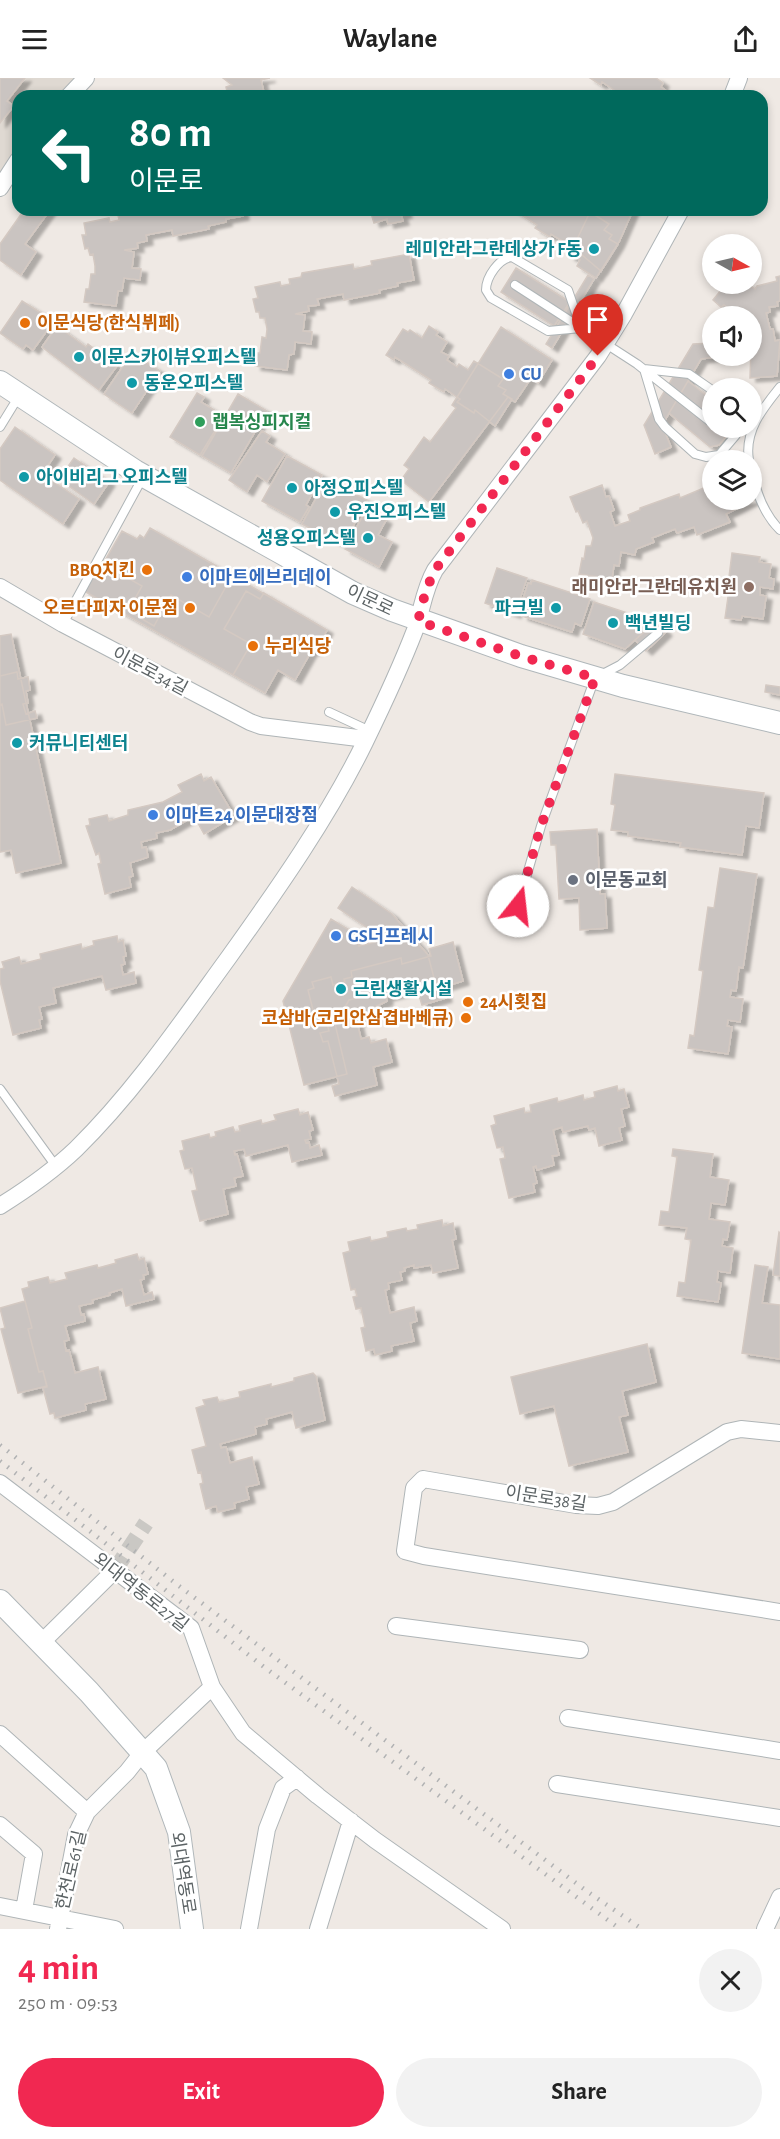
<!DOCTYPE html>
<html lang="en">
<head>
<meta charset="utf-8">
<style>
  :root { --surface:#fff; --page:#f2f2f2; --text:#222; --muted:#767676; --accent:#f12851 }
  body { margin:0; font-family:"Alegreya Sans","Noto Sans KR",sans-serif; background:var(--page); color:var(--text); height:100vh; display:flex; flex-direction:column; font-size:22px; white-space:nowrap }
  * { box-sizing:border-box; margin:0 }
  p { font-size:20px; color:var(--muted) }
  .icon { flex:none; width:33px; height:33px; fill:none; stroke:currentColor; stroke-width:2; stroke-linecap:round; stroke-linejoin:round }
  .map { position:relative; height:1851px; overflow:hidden }
  .sheet { display:flex; flex-direction:column; background:var(--surface); flex:1 }
  .sheet>* { flex:none }
  .guide { position:absolute; left:12px; top:12px; width:756px; height:126px; border-radius:18px; box-shadow:0 3px 9px #0003; background:#00695c; color:#fff; overflow:hidden }
  .needle { width:39px; rotate:98deg }
  .controls { position:absolute; left:702px; top:156px; display:grid; gap:12px }
  .controls a { display:grid; place-items:center; width:60px; height:60px; border-radius:50%; background:var(--surface); box-shadow:0 3px 9px #0003; font-size:30px }
  .pin { position:absolute; display:grid; place-items:center; width:51px; height:51px; color:#fff; margin:-62px -26px; border-radius:50% 50% 50% 0; rotate:-45deg; box-shadow:0 0 6px #0007 }
  .pin .icon { rotate:45deg }
  .me { position:absolute; width:66px; margin:-33px; rotate:16deg; stroke-linejoin:round; filter:drop-shadow(0 0 4px #0008) }
  .turn { display:flex; align-items:center; gap:21px; height:126px; padding:0 18px; font-size:27px }
  .turn .icon { width:78px; height:78px; stroke-width:2.5 }
  .turn b { display:block; font-size:42px; line-height:51px }
  .round { display:grid; place-items:center; flex:none; width:63px; height:63px; border-radius:32px; background:var(--page) }
  .summary { display:flex; align-items:center; justify-content:space-between; height:102px; padding:0 18px }
  h1 { font-size:36px; font-weight:700; line-height:45px; color:var(--accent) }
  .action { display:flex; gap:12px; margin-top:auto; padding:12px 18px }
  .action a { flex:1; height:69px; border-radius:36px; background:var(--accent); color:#fff; font-size:24px; font-weight:700; line-height:69px; text-align:center }
  .action a+a { background:var(--page); color:var(--text) }
  header { display:flex; justify-content:space-between; align-items:center; height:78px; padding:0 18px; background:var(--surface); font-size:27px; font-weight:700 }
  .map>svg:first-child { display:block }
  .education { fill:#dfd9d2 }
  .building { fill:#cac4c1; stroke:#d4c9c2; stroke-width:1.5; filter:url(#shadow) }
  .lines { fill:none; stroke-linecap:round; stroke-linejoin:round }
  .street-tunnel { stroke:#cac8c4; stroke-width:16; stroke-dasharray:16 8; stroke-linecap:butt }
  .lane-casing { stroke:#afb5b7; stroke-width:10 }
  .street-casing { stroke:#afb5b7; stroke-width:18 }
  .secondary-casing { stroke:#b0b7ba; stroke-width:24 }
  .lane { stroke:#fff; stroke-width:8 }
  .street { stroke:#fff; stroke-width:16 }
  .secondary { stroke:#fff; stroke-width:22 }
  .rail { stroke:#b1b2b3; stroke-width:4.5; stroke-dasharray:1.5 8; stroke-linecap:butt }
  .route { stroke:#f12851; stroke-width:10; stroke-dasharray:0 18 }
  .culture-dot { fill:#0f9aa8; stroke:#fff; stroke-width:2 }
  .food-dot { fill:#e8710a; stroke:#fff; stroke-width:2 }
  .shop-dot { fill:#3f7fe0; stroke:#fff; stroke-width:2 }
  .leisure-dot { fill:#2e9e5b; stroke:#fff; stroke-width:2 }
  .education-dot { fill:#8d6e63; stroke:#fff; stroke-width:2 }
  .worship-dot { fill:#6b7280; stroke:#fff; stroke-width:2 }
  .labels { text-anchor:middle; stroke-width:5; stroke-linejoin:round; paint-order:stroke }
  .culture-label { font-size:18px; font-weight:bold; fill:#0d838f; stroke:#fff; text-anchor:start }
  .food-label { font-size:18px; font-weight:bold; fill:#c56008; stroke:#fff; text-anchor:start }
  .shop-label { font-size:18px; font-weight:bold; fill:#366cbe; stroke:#fff; text-anchor:start }
  .leisure-label { font-size:18px; font-weight:bold; fill:#27864d; stroke:#fff; text-anchor:start }
  .education-label { font-size:18px; font-weight:bold; fill:#785e54; stroke:#fff; text-anchor:end }
  .street-label { font-size:18px; fill:#5c6365; stroke:#fff }
  .worship-label { font-size:18px; font-weight:bold; fill:#5b616d; stroke:#fff; text-anchor:start }
</style>
</head>
<body>
<header><svg class="icon" aria-label="menu" viewBox="0 0 24 24"><path d="M4 6h16M4 12h16M4 18h16"/></svg>Waylane<svg class="icon" aria-label="share" viewBox="0 0 24 24"><path d="M12 15V3M7 8l5-5 5 5M5 13v7h14v-7"/></svg></header>
<div class="map">
<svg width="780" height="1851" viewBox="0 0 780 1851">
  <defs>
    <filter id="shadow"><feDropShadow dx="6" dy="4" stdDeviation="1.5" flood-color="#0004"/></filter>
  </defs>
  <rect width="100%" height="100%" fill="#efe9e4"/>
  <!-- education -->
  <path class="education" d="M0,0H74L60,18H18V72L0,95Z"/>
  <!-- building -->
  <path class="building" d="M0,0H25L7,23L14,28L0,45Z
    M223,0H270L261,2L264,15L252,18H228L226,9L232,7Z
    M590,0H656L663,5L661,9L669,15L667,18H616L617,14L602,4L601,7Z
    M24,132H50L25,166L36,174L21,197L0,182V166Z
    M130,132H242L243,138L226,141V144L208,148L209,151L173,158L172,152L146,157L147,163L137,165L138,170L124,172L134,174L132,190L141,191L140,202L124,200L122,213H118L116,228L84,224L86,211H89L91,196H95V188L93,176L90,177L88,170L85,171L82,157H86L84,145L109,140L110,144L119,142L118,137L130,135Z
    M370,132H405L406,136L401,137L403,143L388,146L387,141L374,145Z
    M514,132H567L574,137L578,132H587L609,146L604,152L612,157L609,161L618,166L601,193L582,177L580,179L564,169L566,165L551,156L550,159L535,150L537,147Z
    M591,132H633L619,164L596,200L577,188L580,182L569,178Z
    M409,176L414,202L397,205L398,208L379,212L380,215L344,222L343,216L317,221L319,227L308,228L309,233L295,236L305,237L303,253L312,254L311,266L295,264L294,276L289,277L287,292L255,288L257,275H260L262,259L266,260L267,251L265,240H260L259,234H256L253,221L258,220L255,209L280,204L281,208L290,206L289,201L301,199L302,195L353,186L354,191L372,187L371,183Z
    M516,190L570,224L554,248L501,214Z
    M588,197L594,201L552,270L546,266Z
    M780,198V223L777,224L778,228L769,229L770,234L766,235L770,251H773L775,263L780,262L777,298L750,300L752,238H738L724,227L721,229L713,222L726,206H748L755,211L757,208L777,203L776,199Z
    M22,223L54,243L33,272L26,267L23,271L0,255Z
    M57,248L86,269L88,266L117,288L99,312L42,269Z
    M429,248L438,254L436,257L447,264L441,274L449,278L447,282L457,289L459,286L468,292L474,283L503,301L498,308L506,312L503,316L512,321L495,348L475,332L474,335L457,324L460,321L445,311L444,314L429,305L431,302L395,279L394,282L386,277L403,251L408,254L410,252L422,260Z
    M501,249L552,282L538,305L531,300L515,324L508,319L429,424L401,402L409,391L404,387L424,359L430,364L456,330L452,327Z
    M712,265L714,279L701,281L662,347L671,369L655,376L644,347L693,266Z
    M132,275L160,293L132,335L104,316Z
    M688,303L712,322V350H733L719,367L710,369L669,335Z
    M197,315L204,319L201,324L224,338L200,377L170,359Z
    M238,316L267,333L231,395L202,378Z
    M15,349L55,377L42,396L79,421L63,446L0,402V371Z
    M262,353L270,358L266,364L285,376L267,404L257,397L247,414L229,402Z
    M287,378L322,397L306,427L309,429L300,444L262,423Z
    M74,380L109,404L94,426L59,401Z
    M712,400V422H752V411L756,421L726,436L730,444L697,457L694,449L677,455L675,451L652,460L654,464L636,471L635,477L621,474L619,488L614,487L612,501L579,496L582,480L584,481L586,468H591L593,460L587,443L583,445L578,433L576,434L570,419L602,407L606,419L609,418L614,432L610,434L615,448L630,443L628,437L640,432V430L679,416L680,420L711,407L708,402Z
    M324,406L339,414L342,409L367,422L343,467L302,446Z
    M366,432L386,442L378,457L392,464L379,489L345,471Z
    M150,450L220,490L217,496L229,503L209,539L171,517L154,548L128,533L142,508L103,486L122,453L137,461L140,457L144,460Z
    M150,450L327,552L315,573L312,572L295,602L278,592L265,615L84,513L103,486L122,453L137,461L140,457L144,460Z
    M732,475L760,479L759,484L771,486L769,500L774,501L773,511L760,509V517L766,518L763,541L742,538L741,542L725,540L729,512H732L734,500L729,499Z
    M497,490L527,500L515,536L485,525Z
    M532,502L590,521L581,548L575,545L572,554L522,538L527,522L523,521L528,505L531,506Z
    M246,513L260,521L264,515L327,552L315,573L312,572L295,602L278,592L265,615L233,597L251,566L224,551Z
    M594,524L633,537L646,552L625,571L583,556Z
    M656,544L666,554L646,573L635,562Z
    M11,556L61,785L16,795L11,772L0,774V558Z
    M17,594L18,601L28,599L30,612L26,613L28,625L23,626L26,636L35,633L37,640L6,647L2,626L0,627V598Z
    M766,607L780,609V617L765,614Z
    M201,696L204,703L211,699L234,738L204,756L194,738L170,752L156,755L157,760L141,764L142,770L146,769L148,779L130,785L133,798L129,799L131,809L105,816L98,786L101,785L99,775L96,777L86,748L90,747L89,741L107,737L109,743L128,737V732L163,724L182,714L178,707Z
    M615,696L764,715L759,750L746,748L742,777L680,769L681,765L628,758V754L611,752L615,727L611,726Z
    M597,751L600,816H605L607,850L580,852L579,820L559,821L556,767H551L550,754Z
    M720,790L757,796L743,890L739,889L736,913L731,912L730,919L743,921L740,944L728,942L727,948L732,949L728,976L688,970L690,957L694,958L703,893L699,892L708,829L714,830Z
    M352,809L392,836L428,877L434,900L349,922L335,946L347,996L304,1007L283,923L331,841L356,856L359,868L375,864L372,853L338,830Z
    M117,858L118,864L123,862L126,878L123,879L125,886L121,887L123,897L134,894L136,905L106,912L102,898L53,910L56,925L39,929L42,941L39,942L41,950L13,957L0,903V891L4,890L2,884L19,879L21,886L41,881L40,876L81,866L82,871L94,867L93,863Z
    M453,864L463,903L443,909L446,920L422,927L417,911L386,919L387,923L373,930L374,935L359,939L360,943L357,944L361,961L369,959L371,965L386,961L392,984L373,989L377,1007L335,1018L332,1008L339,1006L328,963L323,964L320,955L329,953L326,942L316,944L308,912L314,910L312,904L331,899L333,907L345,904L344,901L352,899L351,893L401,880L402,886L431,878L429,871Z
    M617,1008L618,1013L624,1011L629,1029L621,1031L625,1048L619,1050L622,1062L599,1068L595,1050L589,1052L588,1048L563,1054L562,1049L553,1052L559,1077L552,1078L554,1087L537,1092L536,1088L533,1089L537,1105L533,1106L535,1114L509,1120L500,1081L505,1080L503,1069L497,1070L491,1048L496,1046L494,1038L524,1030L525,1035L531,1034L530,1027L557,1020L558,1024L583,1017L584,1022L595,1019L594,1014Z
    M298,1031L300,1037L308,1034L313,1052L309,1053L311,1061L305,1062L306,1065L309,1064L310,1070L319,1067L322,1077L292,1084L288,1067L246,1078L244,1071L234,1073L235,1077L237,1076L243,1098L234,1100L236,1108L223,1111L228,1136L200,1143L192,1113L197,1112L192,1090L185,1091L180,1073L184,1072L182,1063L209,1056L210,1060L216,1058L215,1054L233,1049L235,1054L240,1053L239,1048L261,1042L262,1046L276,1042L274,1037Z
    M673,1071L713,1076L710,1099L729,1102L725,1127L711,1125L709,1141L730,1144L727,1162L723,1161L722,1168L733,1170L730,1195L718,1193L717,1204L721,1205L718,1224L677,1218L679,1204L685,1205L691,1162L685,1161L687,1150L659,1147L661,1133L669,1134L677,1079L672,1078Z
    M442,1142L443,1148L453,1145L456,1161L452,1162L458,1190L433,1195L431,1187L414,1190V1187L404,1190L405,1193L400,1194L402,1202L388,1205L389,1211L385,1212L390,1235L414,1229L417,1243L410,1245L414,1263L391,1268L392,1273L375,1277L374,1271L366,1273L361,1250L365,1249L361,1230L356,1231L353,1219L357,1218L355,1211L351,1212L343,1175L350,1173L348,1164L370,1159L371,1163L388,1159L387,1154L406,1150L407,1153L418,1151L417,1147Z
    M779,1154L780,1155V1198L773,1197Z
    M137,1176L139,1182L144,1180L148,1196L143,1197L144,1201L140,1202L144,1217L152,1214L154,1221L126,1228L122,1211L109,1215L110,1217L92,1222L93,1225L79,1228L81,1237L84,1236L85,1243L65,1248L69,1262L64,1263L66,1273L69,1272L75,1295L98,1289L106,1321L85,1326L86,1332L55,1340L54,1335L50,1336L43,1310L47,1309L43,1293L39,1294L28,1251L32,1250L22,1211L29,1209L28,1204L48,1199L50,1205L67,1201L65,1195L97,1187L98,1190L116,1185L115,1182Z
    M755,1187L768,1189L762,1225L780,1227V1281L742,1275Z
    M25,1223L32,1250L28,1251L39,1294L43,1293L47,1308L18,1315L1,1251L5,1250L0,1230Z
    M647,1266L656,1304L622,1313L628,1337L619,1339L628,1374L569,1388L554,1328L520,1336L511,1299Z
    M313,1295L316,1298L325,1342L296,1350L292,1334L266,1341L267,1346L255,1349L256,1356L220,1366L221,1370L226,1369L230,1385L252,1379L259,1406L246,1409L249,1421L234,1425L235,1430L218,1434L216,1428L206,1431L200,1406L203,1405L201,1394L198,1395L192,1372L206,1368L196,1330L205,1327L203,1322L217,1319L219,1324L240,1319L239,1314L271,1306V1309L294,1303V1300Z"/>
  <g class="lines">
    <!-- street-tunnel -->
    <path class="street-tunnel" d="M115,1492L146,1445"/>
    <defs>
      <path id="lane" d="M512,179L568,212L581,250L548,253L491,220L486,212C486,199 499,180 512,179Z
        M515,207L637,286L712,345
        M712,312L689,296L644,291L659,341L665,349L695,376L706,379L719,377L736,357L738,350
        M0,349L19,318
        M718,350L721,352
        M749,382C744,353 763,330 780,309
        M752,393C756,414 764,436 780,452
        M63,546L143,399
        M329,634L370,653
        M518,828L541,748L595,600L620,587L658,555
        M0,1011L55,1087"/>
      <path id="street" d="M69,18L86,0
        M732,18L739,0
        M0,110L18,82
        M0,509L63,546L250,644L261,648L366,661
        M0,1128C24,1113 56,1090 76,1071C134,1014 181,945 229,879C277,812 329,738 365,664C383,627 400,591 415,552C422,532 424,511 435,492L598,278L624,236L681,132
        M780,1355L741,1351L727,1354L613,1424L598,1428L576,1427L423,1401L414,1410L405,1473L424,1478L780,1534
        M0,1405L191,1550L212,1609L243,1655L318,1718L375,1762L502,1851
        M396,1548L580,1572
        M41,1565L115,1492
        M568,1640L780,1673
        M0,1656L87,1734
        M557,1706L780,1740
        M0,1747L34,1776L24,1832
        M0,1828L115,1851
        M58,1851L76,1757L87,1734L127,1694L142,1675L212,1609
        M249,1851L267,1751L283,1710L297,1700
        M318,1851L351,1743
        M765,1851L780,1819"/>
      <path id="secondary" d="M0,304L135,393L353,515L392,532L521,578L623,608L780,645
        M0,1523L89,1614L156,1690L179,1754L192,1851"/>
    </defs>
    <!-- lane casing -->
    <use href="#lane" class="lane-casing"/>
    <!-- street casing -->
    <use href="#street" class="street-casing"/>
    <!-- secondary casing -->
    <use href="#secondary" class="secondary-casing"/>
    <!-- lane -->
    <use href="#lane" class="lane"/>
    <!-- street -->
    <use href="#street" class="street"/>
    <!-- secondary -->
    <use href="#secondary" class="secondary"/>
    <!-- rail -->
    <path class="rail" d="M0,1367L179,1508L588,1814L642,1851
      M0,1383L264,1589L620,1851"/>
  </g>
  <g class="lines">
    <!-- route -->
    <path class="route" d="M518,828L541,748L595,600L520,578L418,543L426,512L435,492L598,278"/>
  </g>
  <!-- markers -->
  <g class="culture-dot">
    <circle cx="594" cy="171" r="6"/>
    <circle cx="79" cy="279" r="6"/>
    <circle cx="132" cy="305" r="6"/>
    <circle cx="24" cy="399" r="6"/>
    <circle cx="292" cy="410" r="6"/>
    <circle cx="335" cy="434" r="6"/>
    <circle cx="368" cy="460" r="6"/>
    <circle cx="556" cy="530" r="6"/>
    <circle cx="613" cy="545" r="6"/>
    <circle cx="17" cy="665" r="6"/>
    <circle cx="341" cy="911" r="6"/>
  </g>
  <g class="food-dot">
    <circle cx="25" cy="245" r="6"/>
    <circle cx="147" cy="492" r="6"/>
    <circle cx="190" cy="530" r="6"/>
    <circle cx="253" cy="568" r="6"/>
    <circle cx="468" cy="924" r="6"/>
    <circle cx="466" cy="940" r="6"/>
  </g>
  <g class="shop-dot">
    <circle cx="509" cy="296" r="6"/>
    <circle cx="187" cy="499" r="6"/>
    <circle cx="153" cy="737" r="6"/>
    <circle cx="336" cy="858" r="6"/>
  </g>
  <circle class="leisure-dot" cx="200" cy="344" r="6"/>
  <circle class="education-dot" cx="749" cy="509" r="6"/>
  <circle class="worship-dot" cx="573" cy="802" r="6"/>
  <g class="labels">
    <!-- culture labels -->
    <g class="culture-label">
      <text x="582" y="177" text-anchor="end">레미안라그란데상가 F동</text>
      <text x="91" y="285">이문스카이뷰오피스텔</text>
      <text x="144" y="311">동운오피스텔</text>
      <text x="36" y="405">아이비리그 오피스텔</text>
      <text x="304" y="416">아정오피스텔</text>
      <text x="347" y="440">우진오피스텔</text>
      <text x="356" y="466" text-anchor="end">성용오피스텔</text>
      <text x="544" y="536" text-anchor="end">파크빌</text>
      <text x="625" y="551">백년빌딩</text>
      <text x="29" y="671">커뮤니티센터</text>
      <text x="353" y="917">근린생활시설</text>
    </g>
    <!-- food labels -->
    <g class="food-label">
      <text x="37" y="251">이문식당(한식뷔페)</text>
      <text x="135" y="498" text-anchor="end">BBQ치킨</text>
      <text x="178" y="536" text-anchor="end">오르다피자 이문점</text>
      <text x="265" y="574">누리식당</text>
      <text x="480" y="930">24시횟집</text>
      <text x="454" y="946" text-anchor="end">코삼바(코리안삼겹바베큐)</text>
    </g>
    <!-- shop labels -->
    <g class="shop-label">
      <text x="521" y="302">CU</text>
      <text x="199" y="505">이마트에브리데이</text>
      <text x="165" y="743">이마트24 이문대장점</text>
      <text x="348" y="864">GS더프레시</text>
    </g>
    <!-- leisure labels -->
    <g class="leisure-label">
      <text x="212" y="350">랩복싱피지컬</text>
    </g>
    <!-- education labels -->
    <g class="education-label">
      <text x="737" y="515">래미안라그란데유치원</text>
    </g>
    <!-- street labels -->
    <g class="street-label">
      <text transform="translate(370 522) rotate(25)" y="6">이문로</text>
      <text transform="translate(150 593) rotate(28)" y="6">이문로34길</text>
      <text transform="translate(546 1420) rotate(9)" y="6">이문로38길</text>
      <text transform="translate(141 1514) rotate(38)" y="6">외대역동로27길</text>
      <text transform="translate(71 1792) rotate(-77)" y="6">한천로61길</text>
      <text transform="translate(183 1795) rotate(81)" y="6">외대역동로</text>
    </g>
    <!-- worship labels -->
    <g class="worship-label">
      <text x="585" y="808">이문동교회</text>
    </g>
  </g>
</svg>
<div class="controls">
<a><svg class="needle" viewBox="-14 -14 28 28"><path d="M0-13l5 13h-10z" fill="#e53935"/><path d="M0 13l5-13h-10z" fill="#767676"/></svg></a>
<a><svg class="icon" aria-label="sound" viewBox="0 0 24 24"><path d="M4 9h4l5-4v14l-5-4H4zM17 9q2 3 0 6"/></svg></a>
<a><svg class="icon" aria-label="search" viewBox="0 0 24 24"><circle cx="10" cy="10" r="6"/><path d="M15 15l6 6"/></svg></a>
<a><svg class="icon" aria-label="layers" viewBox="0 0 24 24"><path d="M12 4l9 5-9 5-9-5zM3 14l9 5 9-5"/></svg></a>
</div>
<div class="pin" style="left:598px;top:278px;background:#d93025"><svg class="icon" aria-label="arrive" viewBox="0 0 24 24"><path d="M6 21V4h12l-3 4 3 4H6"/></svg></div>
<svg class="me" style="left:518px;top:828px" viewBox="-20 -20 40 40"><circle r="19" fill="#fff"/><path d="M0-13L10 11 0 6-10 11z" fill="#f12851"/></svg>
<div class="guide">
<div class="turn"><svg class="icon" aria-label="left" viewBox="0 0 24 24"><path d="M17 20v-9H6M10 6l-5 5 5 5"/></svg><div><b>80 m</b>이문로</div></div>
</div>
</div>
<section class="sheet">
<div class="summary"><div><h1>4 min</h1><p>250 m · 09:53</p></div><a class="round"><svg class="icon" aria-label="close" viewBox="0 0 24 24"><path d="M6 6l12 12M18 6L6 18"/></svg></a></div>
<div class="action"><a>Exit</a><a>Share</a></div>
</section>
</body>
</html>
